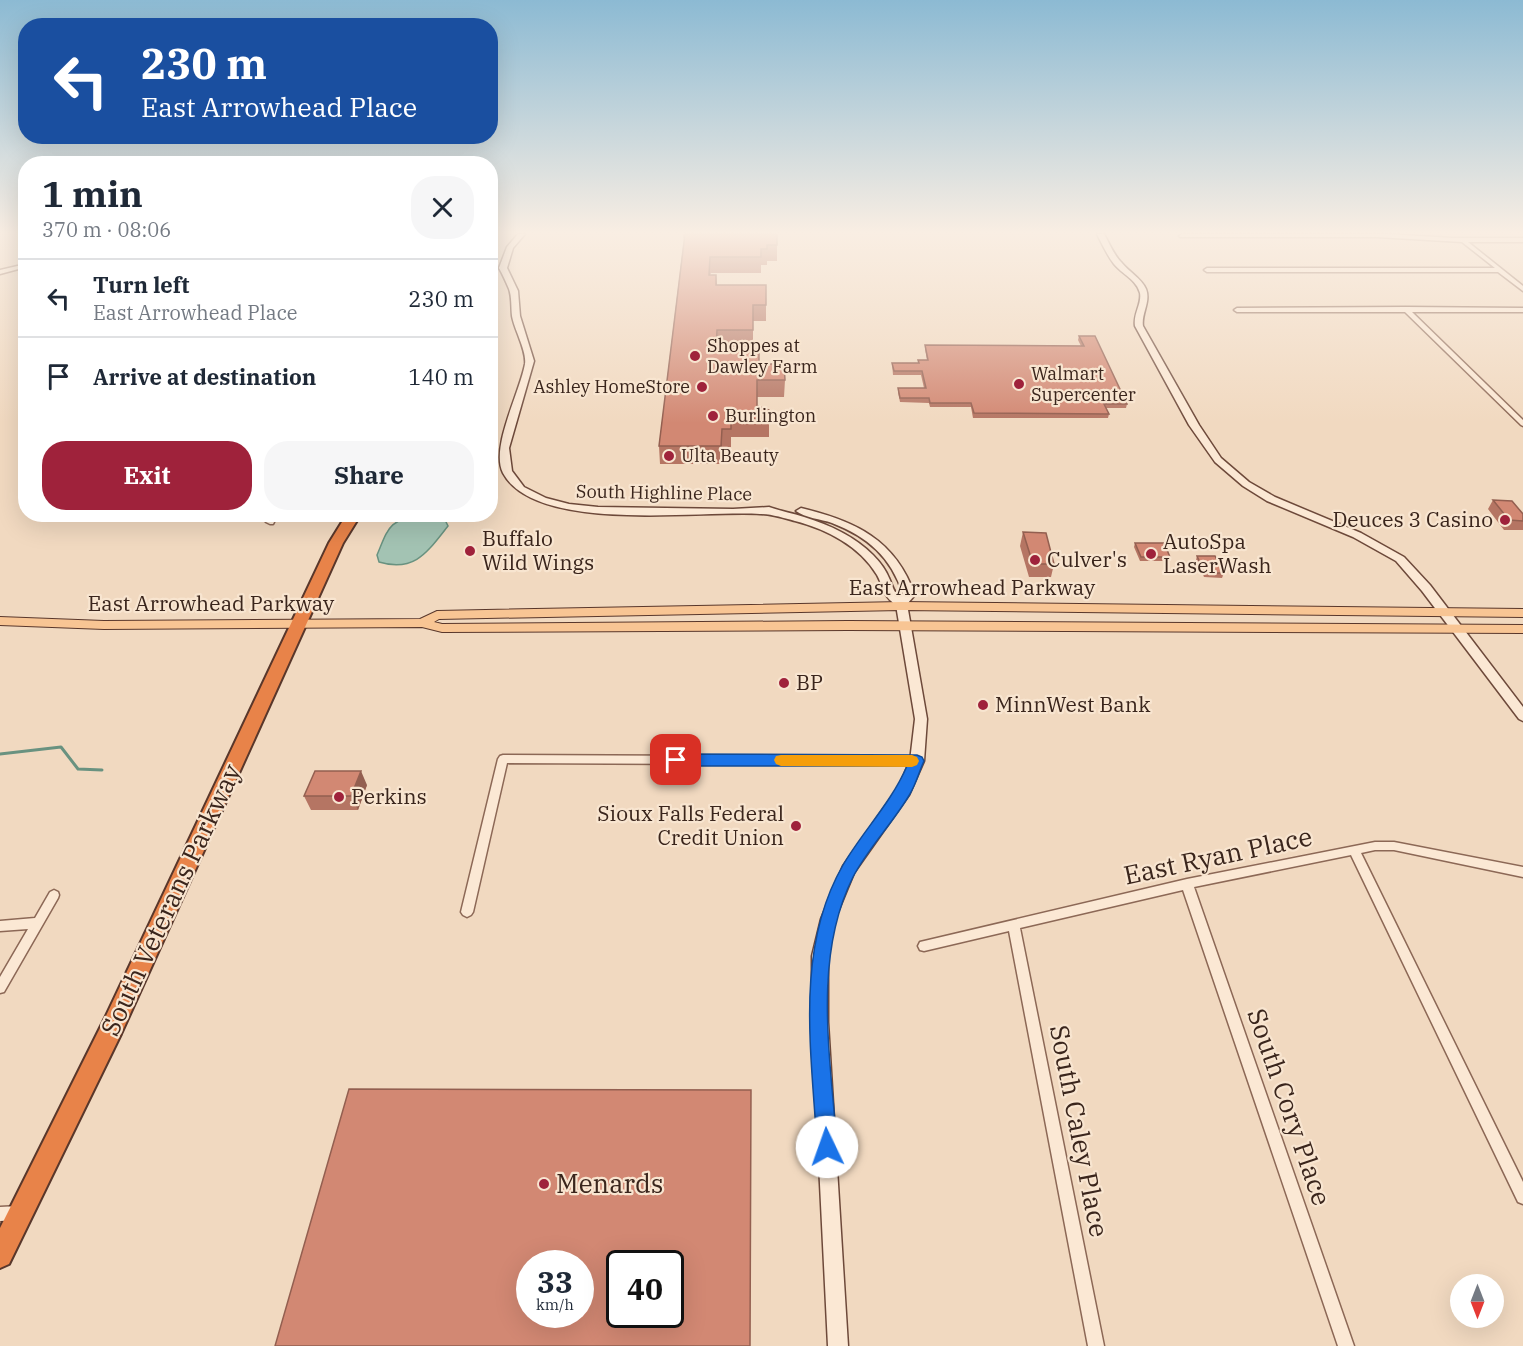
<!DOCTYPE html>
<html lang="en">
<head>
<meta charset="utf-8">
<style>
  :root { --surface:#fff; --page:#f6f6f7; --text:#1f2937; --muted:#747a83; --line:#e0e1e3; --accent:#9f223b }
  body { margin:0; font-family:"IBM Plex Serif",serif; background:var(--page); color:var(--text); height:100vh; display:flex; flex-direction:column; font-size:22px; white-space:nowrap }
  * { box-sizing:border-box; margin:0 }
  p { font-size:20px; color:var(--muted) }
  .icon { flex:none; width:33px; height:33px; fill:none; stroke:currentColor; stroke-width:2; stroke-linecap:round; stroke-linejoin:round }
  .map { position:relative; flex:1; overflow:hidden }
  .details { position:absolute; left:18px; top:156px; width:480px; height:366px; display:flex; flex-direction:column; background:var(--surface); border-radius:24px; box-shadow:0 6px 24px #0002 }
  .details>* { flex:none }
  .guide { position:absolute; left:18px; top:18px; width:480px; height:126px; border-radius:24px; box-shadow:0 6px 24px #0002; background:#1a4fa0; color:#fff; overflow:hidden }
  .needle { width:39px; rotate:180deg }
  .controls { position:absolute; left:1450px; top:1274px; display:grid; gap:12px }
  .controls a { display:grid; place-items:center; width:54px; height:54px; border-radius:50%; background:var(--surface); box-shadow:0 6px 24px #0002; font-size:30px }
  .speed { position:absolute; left:516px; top:1250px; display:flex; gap:12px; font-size:30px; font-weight:700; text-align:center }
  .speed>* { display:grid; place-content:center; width:78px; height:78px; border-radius:50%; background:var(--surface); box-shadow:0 6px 24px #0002; line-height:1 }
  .speed small { font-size:15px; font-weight:400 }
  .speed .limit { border:3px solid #111; border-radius:9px; background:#fff; color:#111 }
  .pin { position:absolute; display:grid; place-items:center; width:51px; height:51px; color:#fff; margin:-26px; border-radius:12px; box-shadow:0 3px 9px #0006 }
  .me { position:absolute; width:66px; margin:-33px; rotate:357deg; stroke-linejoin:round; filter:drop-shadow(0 0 4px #0008) }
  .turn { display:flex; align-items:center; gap:21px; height:126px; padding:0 24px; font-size:27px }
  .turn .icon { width:78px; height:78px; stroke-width:2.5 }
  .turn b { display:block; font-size:42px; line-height:51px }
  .round { display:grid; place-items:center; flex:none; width:63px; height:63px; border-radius:24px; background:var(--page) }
  .summary { display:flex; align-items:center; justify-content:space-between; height:102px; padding:0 24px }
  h1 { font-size:36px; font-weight:700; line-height:45px }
  .button { display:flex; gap:12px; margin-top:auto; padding:12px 24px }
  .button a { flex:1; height:69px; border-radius:24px; background:var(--accent); color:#fff; font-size:24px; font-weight:700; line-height:69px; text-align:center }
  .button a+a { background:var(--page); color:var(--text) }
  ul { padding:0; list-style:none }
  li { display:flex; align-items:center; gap:18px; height:78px; padding:0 24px; border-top:2px solid var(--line) }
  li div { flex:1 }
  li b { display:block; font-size:22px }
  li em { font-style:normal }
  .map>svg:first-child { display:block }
  .water { fill:#a3c3b3; stroke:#699280; stroke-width:1.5 }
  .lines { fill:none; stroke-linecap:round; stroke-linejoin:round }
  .stream { stroke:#699280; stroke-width:3 }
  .street-casing { stroke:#8c6856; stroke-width:3 }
  .secondary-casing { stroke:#6d493a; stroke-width:3 }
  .primary-casing { stroke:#59372b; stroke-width:2 }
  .highway-casing { stroke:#59372b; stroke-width:4 }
  .street { fill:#fbe8d4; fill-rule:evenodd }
  .secondary { fill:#fbe8d4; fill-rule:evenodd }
  .primary { fill:#f8c594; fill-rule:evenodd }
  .highway { fill:#e88349; fill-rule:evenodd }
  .wall { fill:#b57563 }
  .shaded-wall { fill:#935f50 }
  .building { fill:#d28873; stroke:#935f50; stroke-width:1.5; fill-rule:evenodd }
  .route { fill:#1a73e8; stroke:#114b97; stroke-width:1.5 }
  .slow { fill:#f59e0b }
  .poi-dot { fill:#9f223b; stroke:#f8e5d0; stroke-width:2 }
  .labels { text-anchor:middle; stroke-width:4.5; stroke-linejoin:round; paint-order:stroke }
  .far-poi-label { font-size:18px; fill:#3a251c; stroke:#f8e5d0; text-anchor:start }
  .far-street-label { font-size:18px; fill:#3a251c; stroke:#f8e5d0 }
  .poi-label { font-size:21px; fill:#3a251c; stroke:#f8e5d0; text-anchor:start }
  .street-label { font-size:21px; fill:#3a251c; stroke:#f8e5d0 }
  .near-street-label { font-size:26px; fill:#3a251c; stroke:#f8e5d0 }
  .near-poi-label { font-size:26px; fill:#3a251c; stroke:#f8e5d0; text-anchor:start }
</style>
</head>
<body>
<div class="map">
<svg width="1523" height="1346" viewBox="0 0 1523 1346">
  <rect width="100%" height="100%" fill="#f1d9c0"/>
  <!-- water -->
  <path class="water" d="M420,517L445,520L448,526C428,551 415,573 379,562L377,555C388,529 389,518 420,517Z"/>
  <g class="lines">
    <!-- stream -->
    <path class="stream" d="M0,754L61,747L78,769L102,770"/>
    <defs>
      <path id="street" d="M1182,234H1388L1452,238H1523V242H1468L1523,286V291L1498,272H1207L1204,270L1207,268H1495L1462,242L1377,237H1180L1179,236Z
        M26,264V267L0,274V270Z
        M1406,307L1523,308V312H1412L1523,420V426L1521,425L1405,312H1237L1234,310L1237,308Z
        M270,514H278L273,524H270L266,522Z
        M503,755L917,757L920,758L922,761L920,764L917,765L507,763L473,912L471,915L467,917L463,915L461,912L498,759L500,756Z
        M1375,842H1394L1523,867V877L1394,850H1375L1361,853L1523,1182V1204L1518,1202L1351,855L1194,887L1354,1346H1338L1183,890L1020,928L1104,1346H1088L1009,931L924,951L920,950L918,946L920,942L1187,879Z
        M54,890L58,892L59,895L58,898L4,992L0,993V977L28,929L0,931V921L35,918L50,892Z
        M19,1206L24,1208L26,1213L24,1218L19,1220L0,1221V1207Z"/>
      <path id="secondary" d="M518,234H525L513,248L507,268L518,291L520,316L534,361L509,448L512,471L524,487L546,498L569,504L598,507L733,509L769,507C780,511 792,513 804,517C830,525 854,536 873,555C879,561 886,570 889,578C893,586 893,592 900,597L903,594C891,557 868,537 832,523C821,519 805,518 796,511L801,508C855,521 895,539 915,595L907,604L927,719L924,761L909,795L854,873L835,919L828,956V1022L848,1346H828L812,1022V956L821,919L843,866L898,788L910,761L915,719L896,605C882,595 884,588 877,575C860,546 826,529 795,521C784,518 771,514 760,514C700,510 536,534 503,473C490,448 520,392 525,364C527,351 514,329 512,316C511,307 512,297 509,289C506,282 503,275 499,268L507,247Z
        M1097,234H1104C1109,243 1114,255 1121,262C1129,272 1141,278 1146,289C1151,302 1141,314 1143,326L1199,425L1221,458L1249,482L1275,497L1361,533L1404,557L1430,585L1523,707V721L1519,719L1422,591L1396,561L1353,537L1267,501L1243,486L1215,462L1189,425L1135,326C1133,314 1142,304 1140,293C1137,280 1122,274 1114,264C1107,255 1102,244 1097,234Z"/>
      <path id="primary" d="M901,602L1523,609V617L901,610L439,619L434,622L442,624L848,621L1523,625V633L848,630L442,632L422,627L104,629L0,625V617L104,621L420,619L437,611Z"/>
      <path id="highway" d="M347,514H361L343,543L121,1034L9,1264L0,1268V1228L105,1018L329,543Z"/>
    </defs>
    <!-- street casing -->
    <use href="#street" class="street-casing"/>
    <!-- secondary casing -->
    <use href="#secondary" class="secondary-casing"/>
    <!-- primary casing -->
    <use href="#primary" class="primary-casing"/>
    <!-- highway casing -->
    <use href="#highway" class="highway-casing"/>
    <!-- street -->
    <use href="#street" class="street"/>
    <!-- secondary -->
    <use href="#secondary" class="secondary"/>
    <!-- primary -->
    <use href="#primary" class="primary"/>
    <!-- highway -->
    <use href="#highway" class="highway"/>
  </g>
  <!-- wall -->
  <path class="wall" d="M683,234H777V261H767V265H761V273H711L710,275H716L717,285H766V321H753V347H718L717,349L759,364L785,380L784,397H757V406L769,410V437H731V447H722V464H660L659,446L684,238H683Z
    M1079,336L1127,404L1126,408H1106L1109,414L1108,418H973L971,407H930L929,403L900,402L898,392V388H924L921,375H893L892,363H918V360H927L925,349V345L1081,346L1078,340Z
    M1493,500L1523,514V530H1504L1488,509Z
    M1023,532L1054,564L1051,577H1029L1020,546Z
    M1135,543L1170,557L1168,561H1140L1134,547Z
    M1197,556L1224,573L1222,578L1204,577L1196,560Z
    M367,785L358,810H311L304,796Z"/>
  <!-- shaded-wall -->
  <path class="shaded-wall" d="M722,429V464L721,446Z
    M361,771L367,785L358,810L351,796Z"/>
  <!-- building -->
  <path class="building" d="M685,234H777V245H767V249H761V257H710L709,275H716V285H766V305H753V330H717L716,349H759V364H784L785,380H757V406L769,410V419H731V429H722L721,446H659Z
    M1079,336H1095L1127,404H1104L1109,414L974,413L971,403H930L929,398H900L898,388H926L922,371H894L892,363H919L918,360H928L925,345L1084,346Z
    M1493,500L1512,501L1523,514V521L1509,520Z
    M1023,532L1046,533L1054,564H1033Z
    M1135,543H1164L1170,557H1141Z
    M1197,556H1215L1224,573H1205Z
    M315,771H361L351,796H304Z
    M349,1089L751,1090L750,1346H275ZM530,1263H580V1314H530ZM620,1263H670V1314H620Z"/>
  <!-- sky -->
  <linearGradient id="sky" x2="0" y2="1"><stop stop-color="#8cbad3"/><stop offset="0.55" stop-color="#f9eee3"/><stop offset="1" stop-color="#f9eee3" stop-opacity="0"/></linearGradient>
  <rect width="1523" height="423" fill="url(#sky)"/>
  <!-- route -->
  <path class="route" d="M676,754L917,755L922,757L924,761C919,772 916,784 910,794C893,823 868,848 853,877C812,959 831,1059 837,1147L834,1154L827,1157L820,1154L817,1147C812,1054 794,950 843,865C863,831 891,803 907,766H676L670,764L668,760L670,756Z"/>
  <!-- slow -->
  <path class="slow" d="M781,755H912L917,757L919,761L917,765L912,767L781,766L776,764L774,760L776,756Z"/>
  <!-- markers -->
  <g class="poi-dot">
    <circle cx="695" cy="356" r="6"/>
    <circle cx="1019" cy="384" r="6"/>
    <circle cx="702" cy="387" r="6"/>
    <circle cx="713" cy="416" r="6"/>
    <circle cx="669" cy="456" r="6"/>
    <circle cx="1505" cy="520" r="6"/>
    <circle cx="470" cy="551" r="6"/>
    <circle cx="1151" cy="554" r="6"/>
    <circle cx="1035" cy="560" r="6"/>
    <circle cx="784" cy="683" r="6"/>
    <circle cx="983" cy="705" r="6"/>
    <circle cx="339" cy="797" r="6"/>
    <circle cx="796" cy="826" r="6"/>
    <circle cx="544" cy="1184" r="6"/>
  </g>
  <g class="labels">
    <!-- far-poi labels -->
    <g class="far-poi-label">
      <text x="707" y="352">Shoppes at<tspan x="707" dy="21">Dawley Farm</tspan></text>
      <text x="1031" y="380">Walmart<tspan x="1031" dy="21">Supercenter</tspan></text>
      <text x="690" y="393" text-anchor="end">Ashley HomeStore</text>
      <text x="725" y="422">Burlington</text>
      <text x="681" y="462">Ulta Beauty</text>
    </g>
    <!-- far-street labels -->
    <g class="far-street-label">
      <text transform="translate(664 493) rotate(1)" y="6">South Highline Place</text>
    </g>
    <!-- poi labels -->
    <g class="poi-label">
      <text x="1493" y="527" text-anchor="end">Deuces 3 Casino</text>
      <text x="482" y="546">Buffalo<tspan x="482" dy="24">Wild Wings</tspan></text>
      <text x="1163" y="549">AutoSpa<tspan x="1163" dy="24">LaserWash</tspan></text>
      <text x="1047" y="567">Culver's</text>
      <text x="796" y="690">BP</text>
      <text x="995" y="712">MinnWest Bank</text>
      <text x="351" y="804">Perkins</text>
      <text x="784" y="821" text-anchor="end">Sioux Falls Federal<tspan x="784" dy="24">Credit Union</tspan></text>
    </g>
    <!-- street labels -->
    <g class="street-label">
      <text x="972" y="595">East Arrowhead Parkway</text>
      <text x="211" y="611">East Arrowhead Parkway</text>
    </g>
    <!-- near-street labels -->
    <g class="near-street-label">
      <text transform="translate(1218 856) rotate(-12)" y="9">East Ryan Place</text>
      <text transform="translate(171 900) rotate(-65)" y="9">South Veterans Parkway</text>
      <text transform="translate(1289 1107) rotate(71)" y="9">South Cory Place</text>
      <text transform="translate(1079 1131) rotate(79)" y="9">South Caley Place</text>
    </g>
    <!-- near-poi labels -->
    <g class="near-poi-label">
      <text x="556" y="1193">Menards</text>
    </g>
  </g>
</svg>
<div class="controls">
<a><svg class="needle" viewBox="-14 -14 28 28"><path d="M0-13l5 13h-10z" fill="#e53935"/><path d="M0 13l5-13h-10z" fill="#747a83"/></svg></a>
</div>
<div class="speed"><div>33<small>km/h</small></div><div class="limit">40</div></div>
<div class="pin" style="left:676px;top:760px;background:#d93025"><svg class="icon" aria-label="arrive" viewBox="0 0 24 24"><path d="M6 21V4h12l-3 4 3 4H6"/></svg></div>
<svg class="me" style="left:827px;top:1147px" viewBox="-20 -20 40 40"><circle r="19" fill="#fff"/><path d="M0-13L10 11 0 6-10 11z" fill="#1a73e8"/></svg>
<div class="guide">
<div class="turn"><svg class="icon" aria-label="left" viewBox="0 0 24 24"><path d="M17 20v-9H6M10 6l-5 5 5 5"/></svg><div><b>230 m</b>East Arrowhead Place</div></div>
</div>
<section class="details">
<div class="summary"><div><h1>1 min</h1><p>370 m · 08:06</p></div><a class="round"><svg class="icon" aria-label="close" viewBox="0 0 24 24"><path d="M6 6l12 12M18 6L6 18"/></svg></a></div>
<ul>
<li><svg class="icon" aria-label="left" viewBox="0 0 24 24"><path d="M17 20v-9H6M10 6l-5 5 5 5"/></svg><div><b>Turn left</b><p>East Arrowhead Place</p></div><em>230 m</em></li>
<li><svg class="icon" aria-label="arrive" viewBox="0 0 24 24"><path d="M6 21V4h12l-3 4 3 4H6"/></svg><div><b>Arrive at destination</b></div><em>140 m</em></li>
</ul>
<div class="button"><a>Exit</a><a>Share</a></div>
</section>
</div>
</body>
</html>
